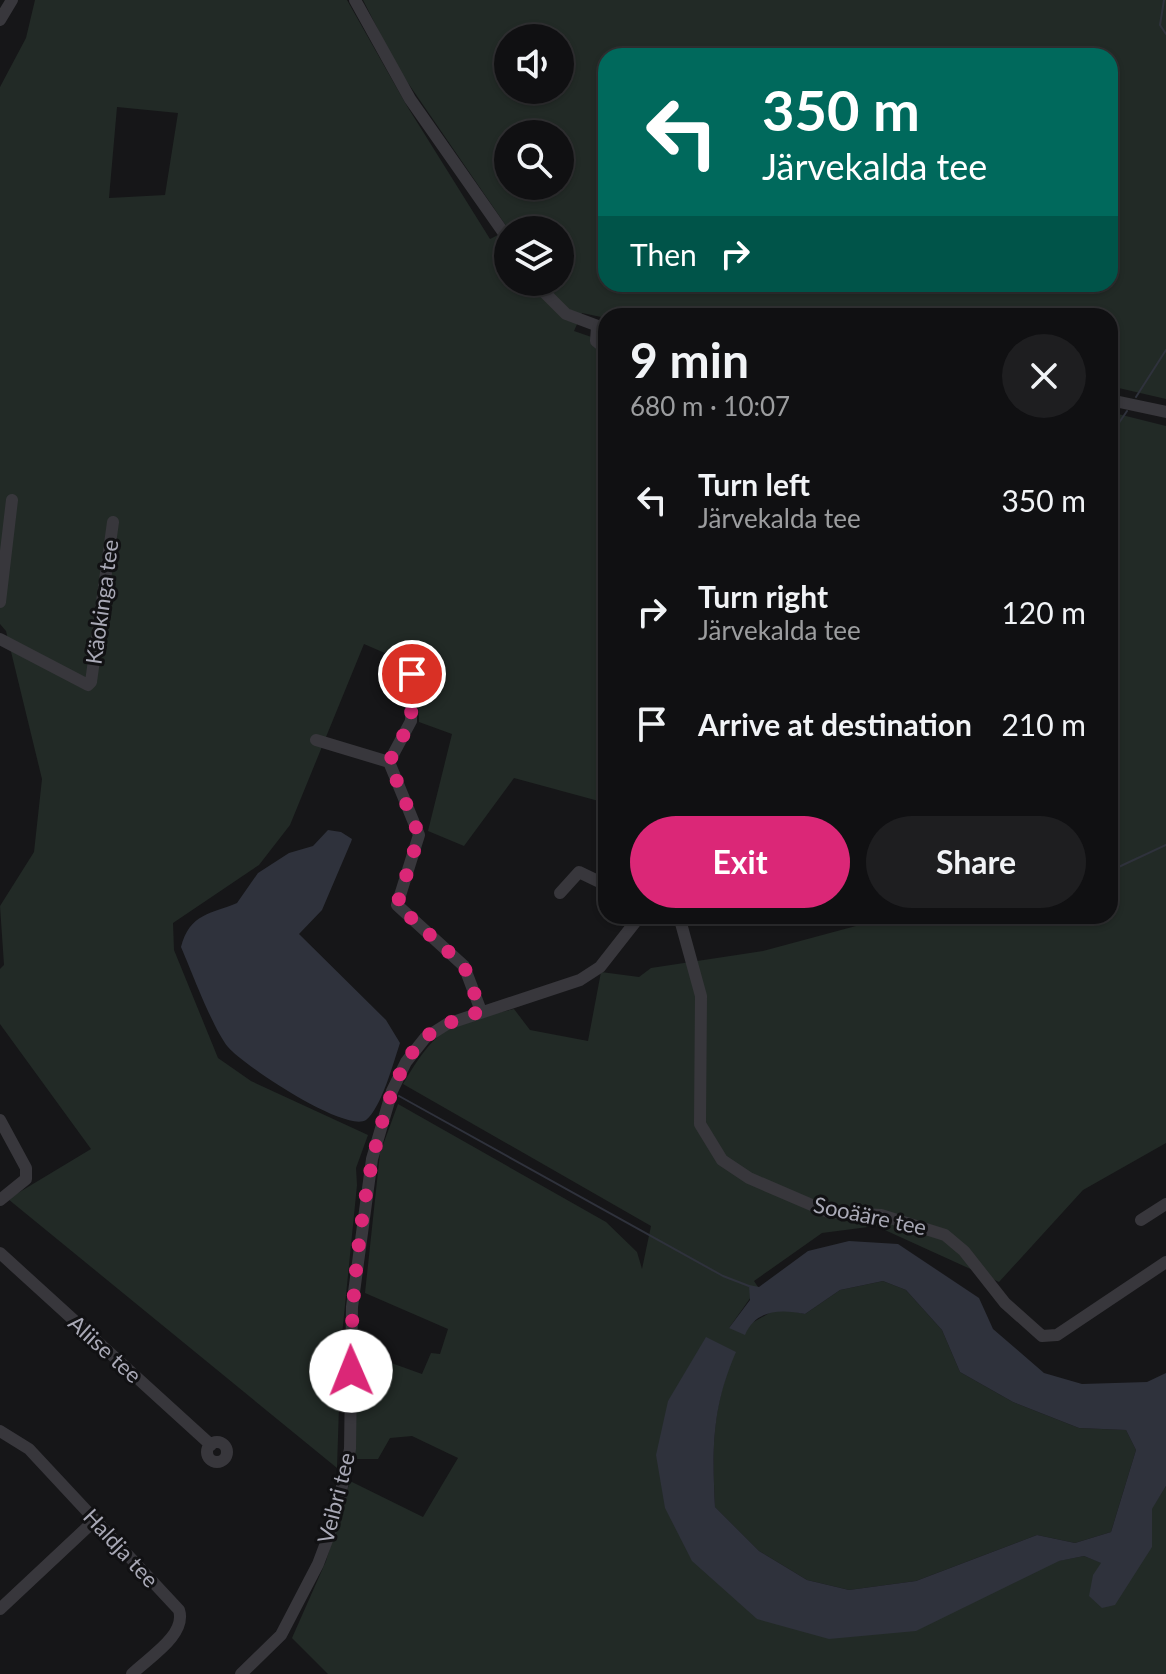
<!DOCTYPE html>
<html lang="en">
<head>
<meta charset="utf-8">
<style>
  :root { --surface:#101012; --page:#1e1e20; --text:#f1f3f6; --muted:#9c9d9f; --line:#303032; --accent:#db2777 }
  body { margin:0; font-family:Lato,sans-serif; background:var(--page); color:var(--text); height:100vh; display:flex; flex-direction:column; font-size:30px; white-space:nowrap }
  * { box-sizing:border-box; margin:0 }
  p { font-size:26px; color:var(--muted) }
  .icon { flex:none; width:44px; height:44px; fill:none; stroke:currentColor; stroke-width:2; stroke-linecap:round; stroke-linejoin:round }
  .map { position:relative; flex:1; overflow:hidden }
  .sheet { position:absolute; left:598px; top:308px; width:520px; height:616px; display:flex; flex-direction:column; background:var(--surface); border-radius:24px; box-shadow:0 2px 6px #0004,0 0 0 2px var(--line) }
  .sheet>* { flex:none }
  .banner { position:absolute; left:598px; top:48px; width:520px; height:244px; border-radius:24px; box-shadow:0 2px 6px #0004,0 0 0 2px var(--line); background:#00695c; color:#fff; overflow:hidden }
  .controls { position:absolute; left:494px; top:24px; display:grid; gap:16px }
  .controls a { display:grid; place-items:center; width:80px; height:80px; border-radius:50%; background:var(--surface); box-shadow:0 2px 6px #0004,0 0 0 2px var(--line); font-size:40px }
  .pin { position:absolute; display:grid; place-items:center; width:68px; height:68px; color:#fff; margin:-34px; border:4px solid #fff; border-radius:50%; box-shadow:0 2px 8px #0007 }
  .me { position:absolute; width:88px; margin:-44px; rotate:359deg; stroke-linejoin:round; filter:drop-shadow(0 0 6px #0008) }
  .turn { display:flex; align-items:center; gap:28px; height:168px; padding:0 32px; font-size:36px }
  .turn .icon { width:104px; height:104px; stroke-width:2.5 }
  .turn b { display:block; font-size:56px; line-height:68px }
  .then { display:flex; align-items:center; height:76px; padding:0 32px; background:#0003; gap:16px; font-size:30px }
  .round { display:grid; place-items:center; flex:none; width:84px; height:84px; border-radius:42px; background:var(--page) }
  .head { display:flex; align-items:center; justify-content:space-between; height:136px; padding:0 32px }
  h1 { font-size:48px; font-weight:700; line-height:60px }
  .primary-button { display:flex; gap:16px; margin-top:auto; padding:16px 32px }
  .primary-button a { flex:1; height:92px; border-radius:48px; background:var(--accent); color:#fff; font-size:32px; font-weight:700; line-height:92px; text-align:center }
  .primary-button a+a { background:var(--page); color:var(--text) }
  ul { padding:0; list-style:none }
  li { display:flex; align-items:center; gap:24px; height:112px; padding:0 32px }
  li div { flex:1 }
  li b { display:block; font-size:30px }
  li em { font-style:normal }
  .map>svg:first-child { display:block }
  .green { fill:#222a26; fill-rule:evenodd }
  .water { fill:#2f323c }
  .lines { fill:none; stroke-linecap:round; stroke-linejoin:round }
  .stream { stroke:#2f323c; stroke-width:2 }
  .minor { stroke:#38373c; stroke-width:12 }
  .route { stroke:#db2777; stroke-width:14; stroke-dasharray:0 25.2 }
  .labels { text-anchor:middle; stroke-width:6; stroke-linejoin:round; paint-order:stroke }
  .street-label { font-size:22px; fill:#a9a9b6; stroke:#111113 }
</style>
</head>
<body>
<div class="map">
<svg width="1166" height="1674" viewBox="0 0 1166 1674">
  <rect width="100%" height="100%" fill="#161618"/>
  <!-- green -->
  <path class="green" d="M35,0H347L407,106L490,239L508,230V282H560V230H509L397,67L363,0H1166V399L1110,386V316L606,318L582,313L574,331L606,342V803L514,778L464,846L428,831L452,734L419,722L417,667L364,644L290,825L259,865L173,923L174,950L218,1058L251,1081L368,1135L356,1168L357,1185L341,1345L337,1468L8,1199L91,1149L0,1024V969L4,965L0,906L34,852L42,779L6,631L0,624V87L26,38ZM508,38H560V90H508ZM606,56H1110V284H606ZM117,107L178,113L165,195L109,198ZM508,134H560V186H508Z
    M1110,412L1166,426V1143L1083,1190L999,1282L876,1226L822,1233L754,1281L758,1287L729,1328L750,1324L778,1308L805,1314L840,1290L883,1281L906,1290L942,1330L960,1372L1013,1402L1079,1428L1126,1430L1136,1450L1111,1532L1075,1543L1037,1535L916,1581L849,1590L807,1580L759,1551L715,1507C712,1448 712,1407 735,1352L668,1401L757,1619L1084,1556L1102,1563L1152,1547V1508L1166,1486V1674H328L292,1638L326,1561L350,1481L423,1517L458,1458L412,1436L390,1438L378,1459H354L355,1350L422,1374L431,1353L440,1354L448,1329L365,1293L380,1153L398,1104L606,1222L637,1252L642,1269L651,1226L403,1084C438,1025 448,1024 514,1009L530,1030L588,1041L601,972L639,977L651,968L763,951L893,916H1110Z"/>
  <!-- water -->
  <path class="water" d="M328,830L341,832L352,839L351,842L322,910L299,934L386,1020L400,1043C394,1061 381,1109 366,1120C345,1133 243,1065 228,1047C213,1029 191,970 181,947C190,913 211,914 237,903L258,873L289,853L313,846Z
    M849,1241L898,1244L979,1298L993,1329L1044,1373L1082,1384L1147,1382L1166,1373V1486L1152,1509V1547L1115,1605L1102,1608L1089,1596L1093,1575L1101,1563L1084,1556L1059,1561L916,1631L829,1639L757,1619L692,1561L665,1508L656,1455L668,1401L706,1337L736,1352C712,1407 712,1448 715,1507L759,1551L807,1580L849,1590L916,1581L1037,1535L1075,1543L1111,1532L1136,1450L1126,1430L1079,1428L1013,1402L960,1372L942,1330L906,1290L883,1281L840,1290L805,1314C781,1309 756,1309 745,1335L729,1328L750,1300L749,1285L759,1287L808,1251Z"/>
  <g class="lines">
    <!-- stream -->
    <path class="stream" d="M1164,0L1160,25L1166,34
      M1136,397L1166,350
      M1110,436L1127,411
      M1110,871L1166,845
      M399,1096L723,1276L749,1286"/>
    <!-- minor -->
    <path class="minor" d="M355,0L410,99L508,239
      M0,20L12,0
      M534,282L566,314L606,329
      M597,327L596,341L606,349
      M1110,400L1166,412
      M0,602L12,500
      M0,639L88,685L91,682L113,522
      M412,674L411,721L389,762L419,835L397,905L464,966L481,1011
      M316,740L389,762
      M560,893L579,872L606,885
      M679,916L701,996L700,1124L722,1160L749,1178L828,1212L881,1215L945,1235L964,1251L1005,1303L1042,1336L1057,1335L1166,1262
      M0,1120L26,1168V1179L0,1200
      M1141,1220L1166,1204
      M0,1253L211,1445
      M0,1431L29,1449L179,1610C187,1635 148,1658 132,1674
      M207 1452a10 10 0 1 1 20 0a10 10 0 1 1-20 0Z
      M0,1609L95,1520
      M241,1674L281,1635L318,1564L335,1519L350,1449L352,1307L372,1159L392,1091L406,1062L425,1038L447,1024L580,980L600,967L640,916"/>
  </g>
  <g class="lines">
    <!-- route -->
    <path class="route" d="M351,1371C350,1294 367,1088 426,1037C442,1023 463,1018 481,1011L464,966L397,905L419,835L389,762L411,721L412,674"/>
  </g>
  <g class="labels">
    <!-- street labels -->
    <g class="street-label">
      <text transform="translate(102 602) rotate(-82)" y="8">Käokinga tee</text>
      <text transform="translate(870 1216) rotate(12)" y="8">Sooääre tee</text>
      <text transform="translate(105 1349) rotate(42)" y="8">Aliise tee</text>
      <text transform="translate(336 1498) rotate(-76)" y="8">Veibri tee</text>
      <text transform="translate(121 1548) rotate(47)" y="8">Haldja tee</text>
    </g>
  </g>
</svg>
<div class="controls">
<a><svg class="icon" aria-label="sound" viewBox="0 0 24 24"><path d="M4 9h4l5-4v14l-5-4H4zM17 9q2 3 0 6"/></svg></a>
<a><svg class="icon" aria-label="search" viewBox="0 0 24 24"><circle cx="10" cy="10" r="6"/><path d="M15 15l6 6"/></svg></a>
<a><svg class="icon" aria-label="layers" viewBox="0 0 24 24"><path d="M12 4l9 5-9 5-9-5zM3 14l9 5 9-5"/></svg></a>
</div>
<div class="pin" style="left:412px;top:674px;background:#d93025"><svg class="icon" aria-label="arrive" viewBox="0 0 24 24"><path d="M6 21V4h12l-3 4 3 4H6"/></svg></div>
<svg class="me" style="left:351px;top:1371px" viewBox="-20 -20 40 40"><circle r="19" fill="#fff"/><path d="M0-13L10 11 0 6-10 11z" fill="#db2777"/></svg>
<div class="banner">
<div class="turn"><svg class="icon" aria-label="left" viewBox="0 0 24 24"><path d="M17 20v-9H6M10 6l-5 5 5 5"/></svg><div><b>350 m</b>Järvekalda tee</div></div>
<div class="then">Then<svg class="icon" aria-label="right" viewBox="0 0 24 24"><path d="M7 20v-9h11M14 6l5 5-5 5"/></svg></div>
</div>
<section class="sheet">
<div class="head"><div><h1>9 min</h1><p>680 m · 10:07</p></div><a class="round"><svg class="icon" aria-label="close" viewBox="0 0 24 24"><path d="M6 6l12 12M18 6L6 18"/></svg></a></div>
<ul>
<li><svg class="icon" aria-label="left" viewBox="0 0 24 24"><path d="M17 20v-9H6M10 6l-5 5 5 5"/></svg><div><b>Turn left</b><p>Järvekalda tee</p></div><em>350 m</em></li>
<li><svg class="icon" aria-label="right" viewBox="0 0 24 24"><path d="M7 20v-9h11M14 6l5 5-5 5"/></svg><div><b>Turn right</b><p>Järvekalda tee</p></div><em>120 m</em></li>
<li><svg class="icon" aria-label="arrive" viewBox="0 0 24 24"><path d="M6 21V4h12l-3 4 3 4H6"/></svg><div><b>Arrive at destination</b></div><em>210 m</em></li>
</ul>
<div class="primary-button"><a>Exit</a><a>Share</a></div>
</section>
</div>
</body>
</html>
